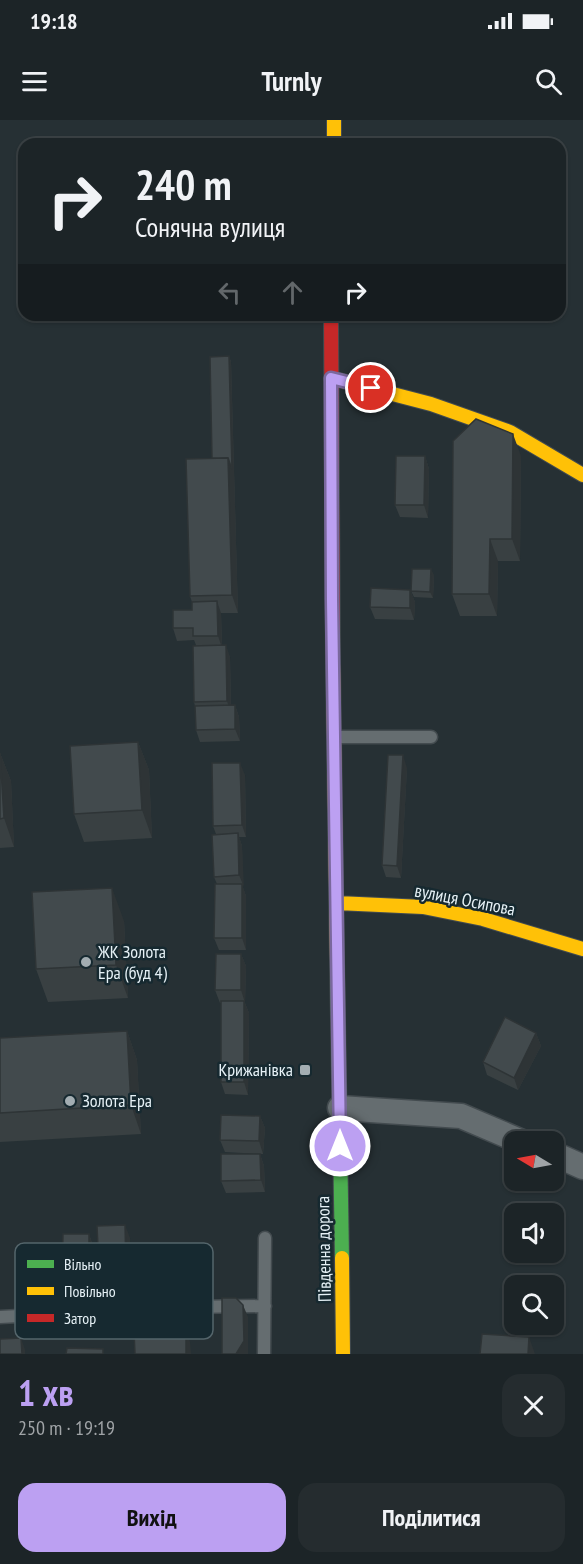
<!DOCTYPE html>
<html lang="uk">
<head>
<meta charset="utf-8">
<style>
  :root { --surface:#1c2427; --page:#252c2f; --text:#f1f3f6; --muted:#a0a4a7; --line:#3a4144; --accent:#bca0f2 }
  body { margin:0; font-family:"PT Sans Narrow",sans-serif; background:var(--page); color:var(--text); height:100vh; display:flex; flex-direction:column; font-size:22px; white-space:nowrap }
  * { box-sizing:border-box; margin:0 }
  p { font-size:20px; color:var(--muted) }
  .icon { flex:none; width:33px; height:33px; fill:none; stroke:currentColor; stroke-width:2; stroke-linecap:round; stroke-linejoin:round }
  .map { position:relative; height:1234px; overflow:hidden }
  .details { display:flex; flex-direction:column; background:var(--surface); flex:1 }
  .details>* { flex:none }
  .hud { position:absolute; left:18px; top:18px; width:548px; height:183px; border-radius:18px; box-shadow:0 2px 4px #0004,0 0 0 2px var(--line); background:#1c2427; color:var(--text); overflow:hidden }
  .needle { width:39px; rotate:280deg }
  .controls { position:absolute; left:504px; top:1011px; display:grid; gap:12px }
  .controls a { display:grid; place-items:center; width:60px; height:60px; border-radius:12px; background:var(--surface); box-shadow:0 2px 4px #0004,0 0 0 2px var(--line); font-size:30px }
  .pin { position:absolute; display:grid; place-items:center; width:51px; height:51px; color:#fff; margin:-26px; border:3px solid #fff; border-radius:50%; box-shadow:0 2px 6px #0007 }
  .me { position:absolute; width:66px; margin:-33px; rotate:0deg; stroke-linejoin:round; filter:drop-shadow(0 0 4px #0008) }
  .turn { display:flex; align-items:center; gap:21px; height:126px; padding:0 18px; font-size:27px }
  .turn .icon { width:78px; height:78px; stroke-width:2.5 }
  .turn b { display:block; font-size:42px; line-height:51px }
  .lanes { display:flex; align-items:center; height:57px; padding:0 18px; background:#0003; justify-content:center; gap:30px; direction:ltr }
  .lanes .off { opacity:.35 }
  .round { display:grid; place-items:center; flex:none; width:63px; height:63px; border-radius:18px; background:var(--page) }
  .summary { display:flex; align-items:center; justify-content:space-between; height:102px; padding:0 18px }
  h1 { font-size:36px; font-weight:700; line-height:45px; color:var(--accent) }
  .button { display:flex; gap:12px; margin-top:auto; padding:12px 18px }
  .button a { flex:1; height:69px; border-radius:18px; background:var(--accent); color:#111; font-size:24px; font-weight:700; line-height:69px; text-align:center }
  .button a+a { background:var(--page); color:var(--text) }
  .status { display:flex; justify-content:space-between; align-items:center; height:42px; padding:0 30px; background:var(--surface); direction:ltr }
  .status svg { height:16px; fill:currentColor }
  header { display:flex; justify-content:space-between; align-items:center; height:78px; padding:0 18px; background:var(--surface); font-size:27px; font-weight:700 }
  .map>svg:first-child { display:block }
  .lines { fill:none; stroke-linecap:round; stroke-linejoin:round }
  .lane-casing { stroke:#434b4f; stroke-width:15 }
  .street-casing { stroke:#434b4f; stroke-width:27 }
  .fast-casing { stroke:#434b4f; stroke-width:16 }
  .slow-casing { stroke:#434b4f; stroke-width:16 }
  .jam-casing { stroke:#434b4f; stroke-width:16 }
  .lane { stroke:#656d70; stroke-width:12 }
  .street { stroke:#656d70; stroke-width:24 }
  .fast { stroke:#4caf50; stroke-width:14 }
  .slow { stroke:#ffc107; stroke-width:14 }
  .jam { stroke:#c62828; stroke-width:14 }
  .wall { fill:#394042 }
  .shaded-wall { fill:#2e3436 }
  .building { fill:#424a4d; stroke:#2e3436; stroke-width:1.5 }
  .route-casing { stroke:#7a689d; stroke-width:15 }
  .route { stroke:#bca0f2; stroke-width:10 }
  .poi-dot { fill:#a3adb2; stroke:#162930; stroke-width:2 }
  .labels { text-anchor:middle; stroke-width:5; stroke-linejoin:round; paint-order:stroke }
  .street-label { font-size:18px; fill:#e6f1f6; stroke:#162930 }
  .poi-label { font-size:18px; fill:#e6f1f6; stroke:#162930; text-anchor:start }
  .key { fill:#162930; stroke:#54656b; stroke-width:1.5 }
  .key-label { font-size:16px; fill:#e6f1f6 }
</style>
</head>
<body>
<div class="status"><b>19:18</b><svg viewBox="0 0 49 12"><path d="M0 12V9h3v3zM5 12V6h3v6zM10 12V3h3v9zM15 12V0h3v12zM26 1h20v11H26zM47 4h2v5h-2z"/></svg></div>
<header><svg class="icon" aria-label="menu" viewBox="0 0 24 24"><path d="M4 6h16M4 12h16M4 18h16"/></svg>Turnly<svg class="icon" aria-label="search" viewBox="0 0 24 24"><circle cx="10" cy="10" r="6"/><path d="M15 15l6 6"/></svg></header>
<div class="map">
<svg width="583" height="1234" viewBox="0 0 583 1234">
  <rect width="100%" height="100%" fill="#263034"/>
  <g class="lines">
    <defs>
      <path id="lane" d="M336,617H431
        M0,1197L187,1187L265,1186
        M264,1234L265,1118"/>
      <path id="street" d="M340,988L461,996L522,1022
        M554,1034L583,1047"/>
      <path id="fast" d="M337,841L342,1138"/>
      <path id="slow" d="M334,0V24
        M331,258L431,284L510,312L583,355
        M333,543L337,841
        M337,783L423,787L483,799L583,829
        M342,1138L343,1234"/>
      <path id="jam" d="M331,195L333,543"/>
    </defs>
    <!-- lane casing -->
    <use href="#lane" class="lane-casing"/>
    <!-- street casing -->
    <use href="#street" class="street-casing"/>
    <!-- fast casing -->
    <use href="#fast" class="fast-casing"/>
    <!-- slow casing -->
    <use href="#slow" class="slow-casing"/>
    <!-- jam casing -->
    <use href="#jam" class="jam-casing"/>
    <!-- lane -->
    <use href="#lane" class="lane"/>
    <!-- street -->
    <use href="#street" class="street"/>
    <!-- fast -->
    <use href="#fast" class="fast"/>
    <!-- slow -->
    <use href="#slow" class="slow"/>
    <!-- jam -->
    <use href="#jam" class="jam"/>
  </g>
  <!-- wall -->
  <path class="wall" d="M229,236L231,242L238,493H221L222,525L230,537L231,585H235L239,597L240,621L200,622L196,610L195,586L194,582L196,525L194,520L177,521L173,508L192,490V482L190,476Z
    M425,336L429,349L428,398L400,397L395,385Z
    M521,336L520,441H498L497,496H460L452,474Z
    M434,455L433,478L414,477L411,471Z
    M410,470L415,482L414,500L375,499L370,487Z
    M138,622L149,650L152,718L84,722L74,694Z
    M0,633L11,661L14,727L0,728Z
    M407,648L401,758L386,757L382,745Z
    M245,655L246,717H239L242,726L243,768L246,776V830H219L214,818L217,764L214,757L216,714L213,706Z
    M124,801L128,878L48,882L36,849Z
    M241,834L246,846L245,883L249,893L248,975L225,974L221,962V883H220L215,870Z
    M127,911L137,940L141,1014L0,1022V918Z
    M536,913L541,926L518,970L487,955L483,942Z
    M260,996L265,1008L263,1034L225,1032L220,1020Z
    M260,1034L264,1046L265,1072L226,1073L221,1061Z
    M89,1114L93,1126V1171L67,1170L62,1158Z
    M130,1118L131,1159L103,1160L99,1148Z"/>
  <!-- shaded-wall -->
  <path class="shaded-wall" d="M229,236L231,242L238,493L232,475L228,338Z
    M513,314L521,336L520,441L512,419Z
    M425,336L429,349L428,398L424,385Z
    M490,419L498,441L497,496L489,474Z
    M431,449L434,455L433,478L430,472Z
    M410,470L415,482L414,500L410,488Z
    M217,481L221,493L222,528L218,516Z
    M226,525L230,537L231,594L227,581Z
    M235,585L239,597L240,621L235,609Z
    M138,622L149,650L152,718L142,690Z
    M0,633L11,661L14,727L4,698Z
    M403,635L407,648L401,758L397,746Z
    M240,643L245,655L246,717L242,705Z
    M238,713L242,726L244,767L239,755Z
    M242,764L246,776V830L242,818Z
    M112,768L124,801L128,878L116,845Z
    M241,834L246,846L245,883L241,870Z
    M244,881L249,893L248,975L244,962Z
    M127,911L137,940L141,1014L131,985Z
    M536,913L541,926L518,970L514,958Z
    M260,996L265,1008L263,1034L259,1021Z
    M260,1034L264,1046L265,1072L261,1060Z
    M125,1105L130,1118L131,1159L126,1147Z
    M89,1114L93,1126V1171L89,1158Z
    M243,1185L248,1197V1234H236Z
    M186,1210L190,1222L191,1234H186Z
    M529,1217L535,1234H528Z
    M21,1218L25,1230V1234H22Z"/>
  <!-- building -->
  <path class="building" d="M229,236L232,349L228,338H212L210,237Z
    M476,299L513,314L512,419H490L489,474H452L453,321Z
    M396,336H425L424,385H395Z
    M228,338L232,475L190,476L186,339Z
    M412,449H431L430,472L411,471Z
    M371,468L410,470V488L370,487Z
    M217,481L218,516H193V508H173V490H192V482Z
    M226,525L227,581L194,582L193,526Z
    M235,585V609L196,610L195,586Z
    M138,622L142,690L74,694L70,626Z
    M0,633L4,698L0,699Z
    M388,635H403L397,746L382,745Z
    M212,643H240L242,705L213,706Z
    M238,713L239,755L214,757L212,715Z
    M215,764H242V818H214Z
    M112,768L116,845L36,849L32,772Z
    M216,834H241V870H215Z
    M221,881H244V962H221Z
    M505,897L536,913L514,958L483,942Z
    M127,911L131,985L0,993V918Z
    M221,995L260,996L259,1021L220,1020Z
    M221,1034H260L261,1060L221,1061Z
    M125,1105L126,1147L99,1148L97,1106Z
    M63,1114H89V1158H62Z
    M222,1178H236L243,1185L244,1221L236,1234H222Z
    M186,1210V1234H135L134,1212Z
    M482,1214L529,1217L528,1234H480Z
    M21,1218L22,1234H0V1219Z
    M67,1228L103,1229V1234H66Z"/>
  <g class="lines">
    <defs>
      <path id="route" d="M340,1026L332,480L331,258L371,268"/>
    </defs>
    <!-- route casing -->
    <use href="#route" class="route-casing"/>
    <!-- route -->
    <use href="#route" class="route"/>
  </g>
  <!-- markers -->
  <g class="poi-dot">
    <circle cx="86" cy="842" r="6"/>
    <rect x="299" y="944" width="12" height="12" rx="3"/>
    <circle cx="70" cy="981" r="6"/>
  </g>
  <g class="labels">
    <!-- street labels -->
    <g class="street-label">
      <text transform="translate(465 780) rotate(11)" y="6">вулиця Осипова</text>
      <text transform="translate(324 1129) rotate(-91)" y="6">Південна дорога</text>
    </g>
    <!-- poi labels -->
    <g class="poi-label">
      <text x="98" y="838">ЖК Золота<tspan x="98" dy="21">Ера (буд 4)</tspan></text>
      <text x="293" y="956" text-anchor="end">Крижанiвка</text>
      <text x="82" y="987">Золота Ера</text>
    </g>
  </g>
  <!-- legend -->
  <rect x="15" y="1123" width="198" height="96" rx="9" class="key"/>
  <rect x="27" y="1140" width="27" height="8" fill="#4caf50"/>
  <rect x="27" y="1167" width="27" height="8" fill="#ffc107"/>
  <rect x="27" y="1194" width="27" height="8" fill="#c62828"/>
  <g class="key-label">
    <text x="64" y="1150">Вільно</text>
    <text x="64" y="1177">Повільно</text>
    <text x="64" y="1204">Затор</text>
  </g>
</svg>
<div class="controls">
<a><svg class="needle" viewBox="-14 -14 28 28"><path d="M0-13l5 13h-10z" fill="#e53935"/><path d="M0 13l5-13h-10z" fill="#a0a4a7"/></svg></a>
<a><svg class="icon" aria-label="sound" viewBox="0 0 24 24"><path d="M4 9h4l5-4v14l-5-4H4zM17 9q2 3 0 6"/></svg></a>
<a><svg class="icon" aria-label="search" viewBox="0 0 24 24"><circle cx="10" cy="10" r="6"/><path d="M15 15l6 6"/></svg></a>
</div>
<div class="pin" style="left:371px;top:268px;background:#d93025"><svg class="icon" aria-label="arrive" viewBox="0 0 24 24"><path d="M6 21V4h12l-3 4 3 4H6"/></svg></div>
<svg class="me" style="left:340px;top:1026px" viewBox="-20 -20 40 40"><circle r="17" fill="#bca0f2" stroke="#fff" stroke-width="3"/><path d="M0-11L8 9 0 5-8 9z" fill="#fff"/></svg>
<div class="hud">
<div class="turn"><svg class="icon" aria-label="right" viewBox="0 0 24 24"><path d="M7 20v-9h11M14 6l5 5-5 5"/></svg><div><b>240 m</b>Сонячна вулиця</div></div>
<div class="lanes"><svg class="icon off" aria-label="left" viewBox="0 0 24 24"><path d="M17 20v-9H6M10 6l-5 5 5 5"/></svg><svg class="icon off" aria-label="ahead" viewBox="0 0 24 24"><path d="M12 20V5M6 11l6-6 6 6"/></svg><svg class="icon" aria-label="right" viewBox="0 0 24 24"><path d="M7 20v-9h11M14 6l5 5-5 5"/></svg></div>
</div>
</div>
<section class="details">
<div class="summary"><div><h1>1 хв</h1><p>250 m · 19:19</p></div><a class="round"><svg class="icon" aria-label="close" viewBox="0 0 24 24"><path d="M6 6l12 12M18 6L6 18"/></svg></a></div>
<div class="button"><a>Вихід</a><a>Поділитися</a></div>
</section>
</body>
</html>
